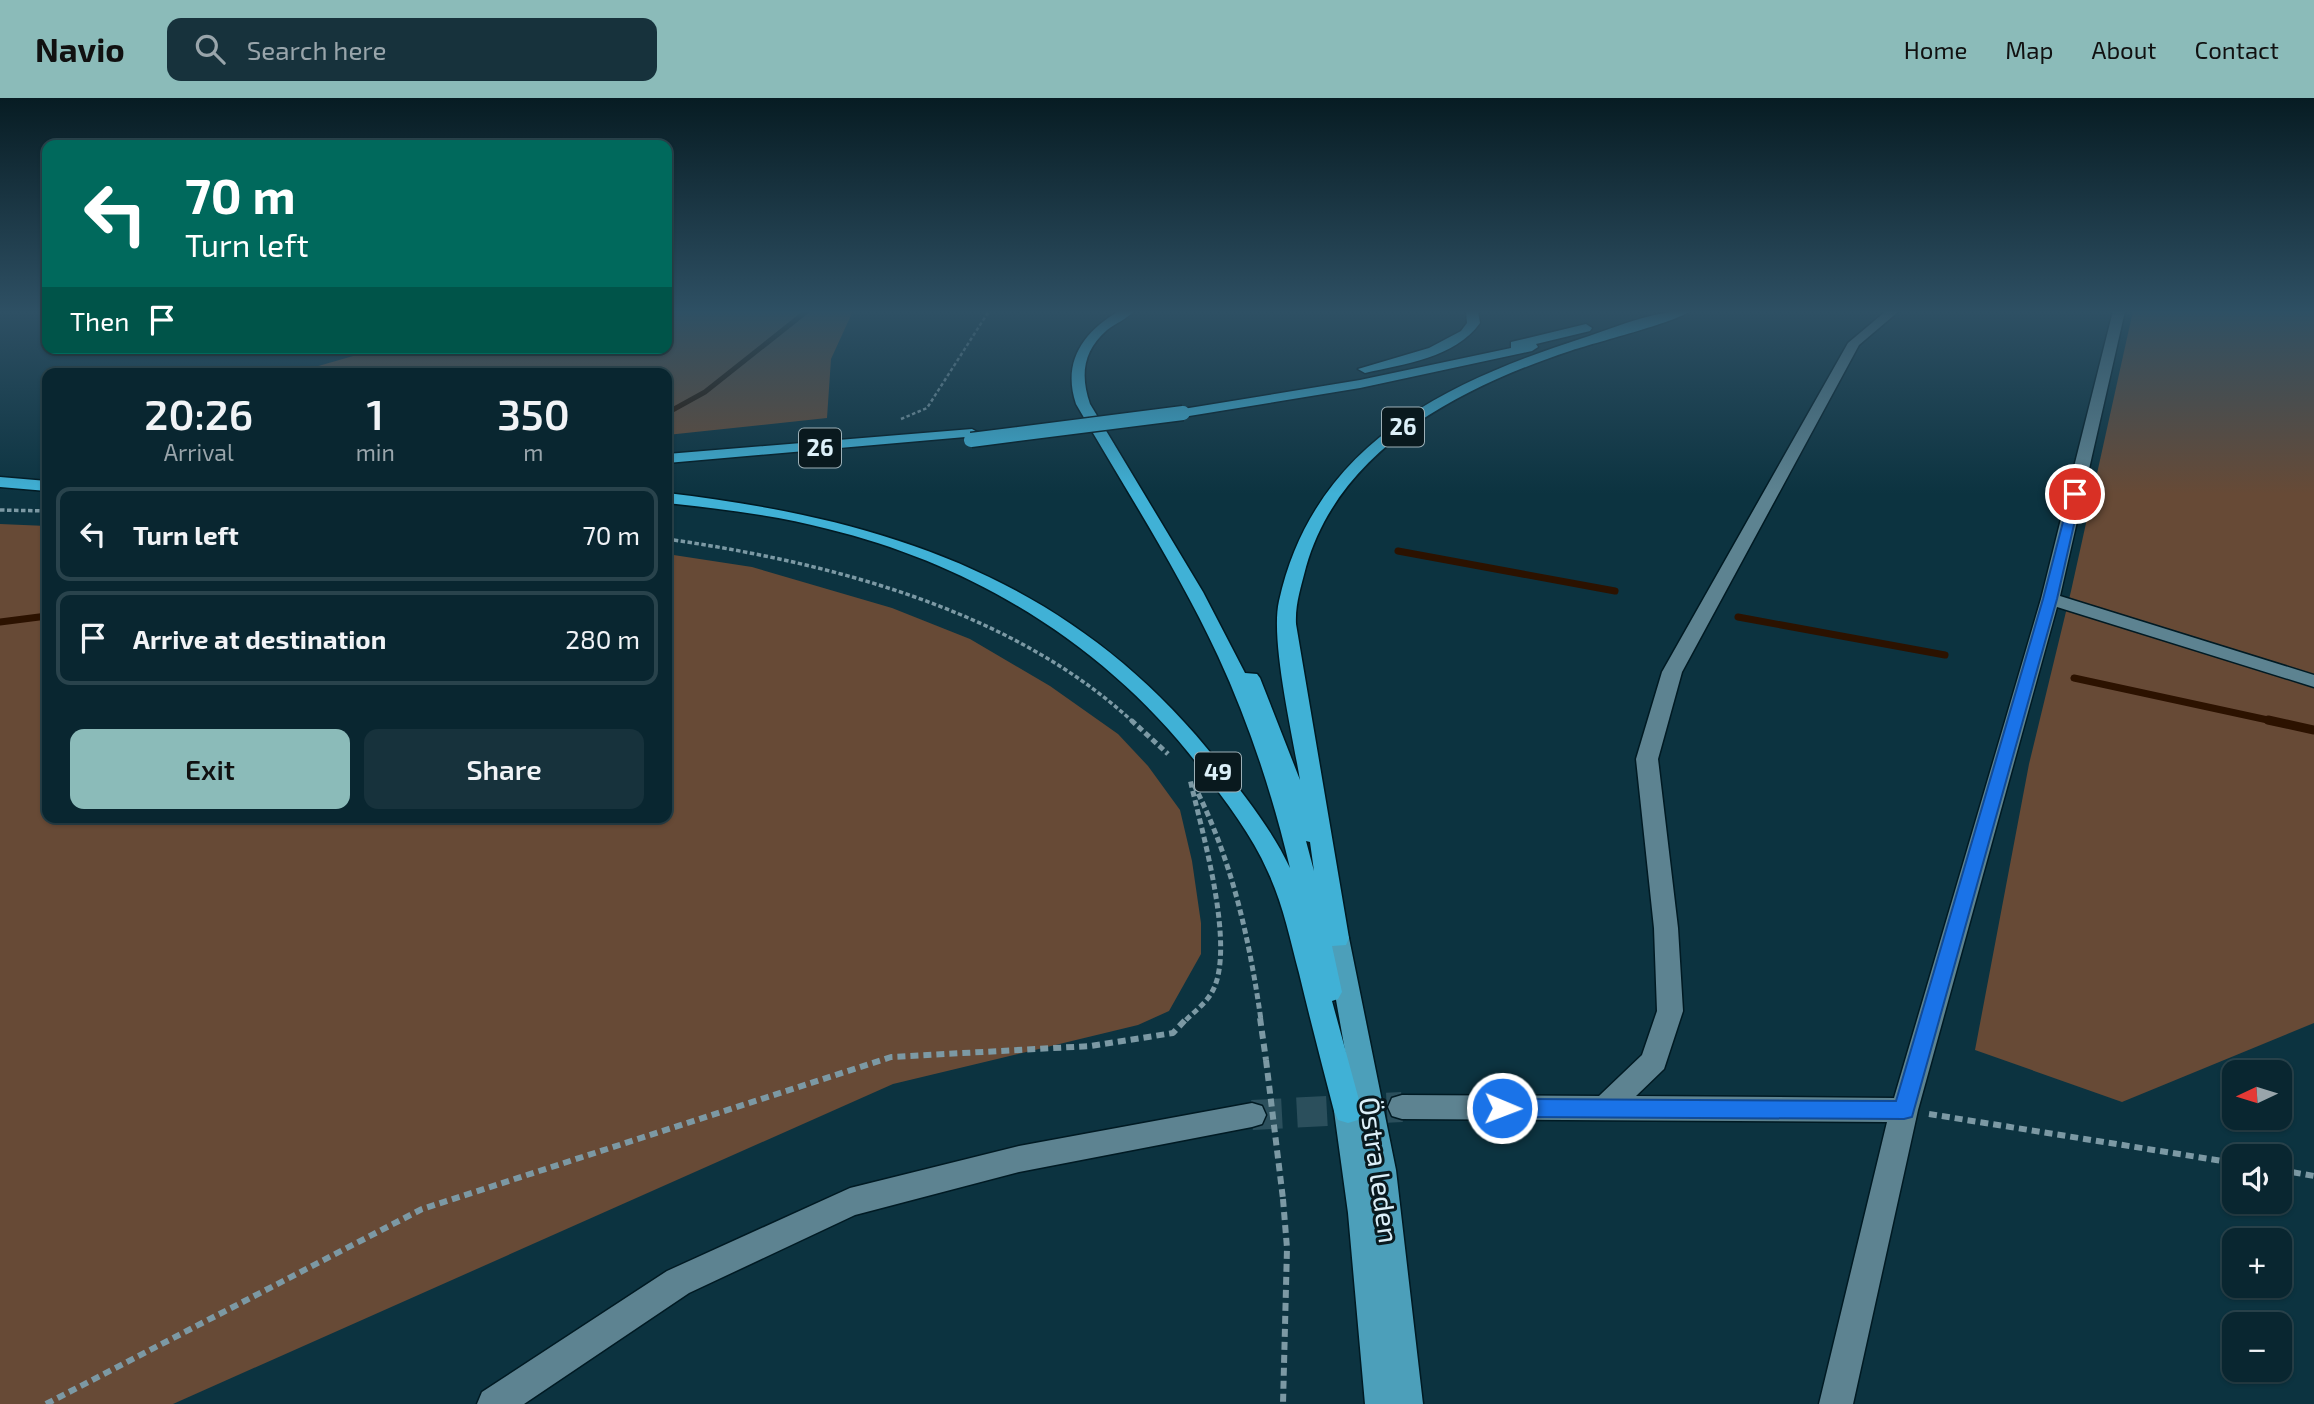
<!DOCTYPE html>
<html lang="en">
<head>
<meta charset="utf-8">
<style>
  :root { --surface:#092630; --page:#17323c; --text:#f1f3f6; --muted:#99a5ab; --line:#29434c; --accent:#8bbbb9 }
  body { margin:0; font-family:"Exo 2",sans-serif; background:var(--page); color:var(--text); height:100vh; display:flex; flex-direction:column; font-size:26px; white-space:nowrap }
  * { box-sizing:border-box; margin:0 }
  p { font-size:23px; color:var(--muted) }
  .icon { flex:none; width:38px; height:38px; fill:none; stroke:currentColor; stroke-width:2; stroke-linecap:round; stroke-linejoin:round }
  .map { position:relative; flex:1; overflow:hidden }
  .panel { position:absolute; left:42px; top:270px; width:630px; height:455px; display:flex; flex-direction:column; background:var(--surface); border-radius:14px; box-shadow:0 2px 5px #0004,0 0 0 2px var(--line) }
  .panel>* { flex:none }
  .top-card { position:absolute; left:42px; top:42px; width:630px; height:214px; border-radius:14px; box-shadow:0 2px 5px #0004,0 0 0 2px var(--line); background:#00695c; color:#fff; overflow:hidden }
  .needle { width:46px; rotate:266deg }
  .controls { position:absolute; left:2222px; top:962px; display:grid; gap:14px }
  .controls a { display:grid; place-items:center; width:70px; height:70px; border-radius:14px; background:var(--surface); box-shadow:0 2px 5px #0004,0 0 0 2px var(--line); font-size:35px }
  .pin { position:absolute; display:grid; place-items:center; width:60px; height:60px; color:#fff; margin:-30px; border:4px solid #fff; border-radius:50%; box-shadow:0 2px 7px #0007 }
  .me { position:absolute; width:77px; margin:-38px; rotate:91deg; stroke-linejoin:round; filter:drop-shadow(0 0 5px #0008) }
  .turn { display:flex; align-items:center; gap:24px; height:147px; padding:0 28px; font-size:32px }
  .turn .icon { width:91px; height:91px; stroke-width:2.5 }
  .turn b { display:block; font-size:49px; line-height:60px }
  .then { display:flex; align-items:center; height:66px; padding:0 28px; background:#0003; gap:14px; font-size:26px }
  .eta { display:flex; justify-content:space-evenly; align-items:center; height:119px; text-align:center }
  .eta b { font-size:42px; font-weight:600; line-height:49px }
  .primary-button { display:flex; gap:14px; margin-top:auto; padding:14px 28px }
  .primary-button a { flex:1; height:80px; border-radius:14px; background:var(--accent); color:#111; font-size:28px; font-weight:600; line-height:80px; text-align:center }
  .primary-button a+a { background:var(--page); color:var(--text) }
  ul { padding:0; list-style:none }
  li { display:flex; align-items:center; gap:21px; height:94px; margin:0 14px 10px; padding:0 14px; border:4px solid var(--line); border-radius:14px }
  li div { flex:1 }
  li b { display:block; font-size:26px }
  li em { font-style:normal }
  header { display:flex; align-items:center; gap:42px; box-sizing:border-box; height:98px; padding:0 35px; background:var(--accent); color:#111 }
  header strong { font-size:33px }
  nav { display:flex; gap:38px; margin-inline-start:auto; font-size:24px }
  .search { width:490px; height:63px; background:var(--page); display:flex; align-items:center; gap:18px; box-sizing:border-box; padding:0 24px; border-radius:14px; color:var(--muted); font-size:26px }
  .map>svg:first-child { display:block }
  .green { fill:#674a36 }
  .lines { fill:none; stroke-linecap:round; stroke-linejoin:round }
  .stream-far2 { stroke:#2c1200; stroke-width:5 }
  .stream-far1 { stroke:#2c1200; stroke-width:7 }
  .stream { stroke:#2c1200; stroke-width:9 }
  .street-tunnel { stroke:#2b4f5c; stroke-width:30; stroke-dasharray:30 15; stroke-linecap:butt }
  .street-casing { stroke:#001a23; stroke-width:3 }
  .primary-casing { stroke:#001a23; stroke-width:3 }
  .highway-casing { stroke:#001a23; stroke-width:3 }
  .path-far3 { stroke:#7c99a4; stroke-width:2.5; stroke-dasharray:3.5 2.5; stroke-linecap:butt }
  .path-far2 { stroke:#7c99a4; stroke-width:3.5; stroke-dasharray:4.5 2.5; stroke-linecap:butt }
  .path-far1 { stroke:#7c99a4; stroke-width:5; stroke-dasharray:6 3.5; stroke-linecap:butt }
  .path { stroke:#7c99a4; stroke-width:6; stroke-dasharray:8 5; stroke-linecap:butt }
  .street { fill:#5d8391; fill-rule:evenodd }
  .primary { fill:#4c9fba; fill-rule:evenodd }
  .highway { fill:#40b1d6; fill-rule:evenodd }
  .highway-bridge-casing { stroke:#001a23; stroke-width:17; stroke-linecap:butt }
  .path-bridge { stroke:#7c99a4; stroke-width:6; stroke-dasharray:8 5; stroke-linecap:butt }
  .highway-bridge { stroke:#40b1d6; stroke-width:14 }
  .route { fill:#1a73e8; stroke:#114b97; stroke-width:2 }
  .labels { text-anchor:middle; stroke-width:6; stroke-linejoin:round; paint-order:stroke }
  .shield { fill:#09191e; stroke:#9db0b7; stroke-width:2 }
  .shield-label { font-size:23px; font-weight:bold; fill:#dcf0f9 }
  .near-street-label { font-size:28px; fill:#dcf0f9; stroke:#09191e }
</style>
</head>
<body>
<header>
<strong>Navio</strong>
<div class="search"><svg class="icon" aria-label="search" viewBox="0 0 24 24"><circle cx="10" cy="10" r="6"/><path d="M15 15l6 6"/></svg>Search here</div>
<nav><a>Home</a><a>Map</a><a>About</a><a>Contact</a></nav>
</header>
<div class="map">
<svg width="2314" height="1306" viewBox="0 0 2314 1306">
  <rect width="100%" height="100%" fill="#0c3340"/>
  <!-- green -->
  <path class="green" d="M667,213H853L831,261L827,320L667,337V275H294L381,250H667Z
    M2133,213H2314V925L2122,1004L1975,952L2029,666L2071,493Z
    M0,426L47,428V719H667V456L752,469L892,510L970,541L1050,588L1118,636L1148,668L1180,712L1192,763L1201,825V856L1169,913L1138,927L893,986L173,1306H0Z"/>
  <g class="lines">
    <!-- stream-far2 -->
    <path class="stream-far2" d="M667,315L705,294L807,213"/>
    <!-- stream-far1 -->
    <path class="stream-far1" d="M1398,453L1615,493
      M1738,519L1945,557
      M0,524L47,518
      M2074,580L2277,624"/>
    <!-- stream -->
    <path class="stream" d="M2268,622L2314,632"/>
    <!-- street-tunnel -->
    <path class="street-tunnel" d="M1252,1017L1402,1009"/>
    <defs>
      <path id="street" d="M1886,213H1899L1859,247L1682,574L1658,661L1678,830L1683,913L1664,971L1636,998L1894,1000L2041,501L2113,213H2125L2060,498L2314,577V589L2057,509L1918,1012L1853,1306H1819L1887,1024L1402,1021L1392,1018L1388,1009L1392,1000L1402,997L1599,998L1642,957L1657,913L1654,830L1636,661L1662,574L1848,245Z
        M1252,1005L1262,1008L1266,1017L1262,1026L1252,1029L1019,1074L855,1117L689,1195L524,1306H477L482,1294L667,1173L850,1090L1019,1048Z"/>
      <path id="primary" d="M1337,831L1346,833L1349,840L1396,1072L1423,1306H1365L1348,1115L1334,1013L1338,1004L1348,1001L1354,1003L1325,840L1328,833Z"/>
      <path id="highway" d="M1119,213H1134C1127,221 1116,225 1107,232C1083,253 1080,277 1090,306L1203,494L1245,575L1257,576L1260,580L1300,682C1293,639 1270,542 1279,503C1313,348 1443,285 1583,240C1617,229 1654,212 1690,213C1677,224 1593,245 1570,253C1461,289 1339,351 1306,469C1301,489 1295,506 1296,526L1349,840L1346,847L1332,848L1342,894L1338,901L1332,903L1362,1013L1358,1022L1348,1025L1338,1022L1334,1013C1322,967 1310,921 1299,875C1290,841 1283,806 1268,774C1252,737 1226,704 1202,672C1110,550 976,467 828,431C775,417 721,411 667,405V395C890,421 1076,483 1219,665C1245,698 1272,732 1290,770C1273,698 1249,625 1218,558C1177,470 1124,389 1076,306C1062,264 1083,234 1119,213ZM1306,743L1310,744L1314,773Z
        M1466,213H1478L1480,225C1455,260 1404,266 1365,275L1358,271L1429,250L1461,233L1467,225Z
        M1586,226L1592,230L1590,233L1536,246L1538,249L1532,253L1360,290L1183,319L1176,315L1183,311L1360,282L1511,250V244Z
        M972,331L979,335L977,338L667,365V356Z
        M0,379L47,383V393L0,389Z"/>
    </defs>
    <!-- street casing -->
    <use href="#street" class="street-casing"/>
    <!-- primary casing -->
    <use href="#primary" class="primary-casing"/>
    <!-- highway casing -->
    <use href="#highway" class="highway-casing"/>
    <!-- path-far3 -->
    <path class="path-far3" d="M901,321L927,310L989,213"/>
    <!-- path-far2 -->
    <path class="path-far2" d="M0,412L47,413
      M667,441C827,464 1011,511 1133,624"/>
    <!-- path-far1 -->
    <path class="path-far1" d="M1131,622L1168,656
      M1194,687C1232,762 1249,839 1261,922
      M1186,922C1194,914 1206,905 1212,894C1237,850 1201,731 1190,681"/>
    <!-- path -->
    <path class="path" d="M1260,920L1266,962
      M1929,1016L2235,1065
      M2280,1072L2314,1078
      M1283,1101L1287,1150L1283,1306
      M46,1306L422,1111L891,959L1091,948L1173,935L1187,920"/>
    <!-- street -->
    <use href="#street" class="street"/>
    <!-- primary -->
    <use href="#primary" class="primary"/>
    <!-- highway -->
    <use href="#highway" class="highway"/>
    <defs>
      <path id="highway-bridge" d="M971,342L1183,315"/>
    </defs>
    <!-- highway-bridge casing -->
    <use href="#highway-bridge" class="highway-bridge-casing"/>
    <!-- path-bridge -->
    <path class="path-bridge" d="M1266,962L1283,1101"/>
    <!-- highway-bridge -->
    <use href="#highway-bridge" class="highway-bridge"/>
  </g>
  <!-- sky -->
  <linearGradient id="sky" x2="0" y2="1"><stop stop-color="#071c23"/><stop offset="0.54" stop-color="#2e5064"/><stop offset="1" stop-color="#2e5064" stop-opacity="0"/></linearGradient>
  <rect width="2314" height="396" fill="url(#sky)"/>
  <!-- route -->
  <path class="route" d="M2071,393L2081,396L2057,501L1912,1019L1904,1021L1502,1019L1495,1017L1492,1010L1495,1004L1502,1001L1896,1003L2043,501Z"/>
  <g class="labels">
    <!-- shield labels -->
    <g class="shield">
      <rect x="1382" y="309.5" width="42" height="39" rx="5"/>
      <rect x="799" y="330.5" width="42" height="39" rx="5"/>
      <rect x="1195" y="654.5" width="46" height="39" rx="5"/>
    </g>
    <g class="shield-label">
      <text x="1403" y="337">26</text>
      <text x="820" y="358">26</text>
      <text x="1218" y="682">49</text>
    </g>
    <!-- near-street labels -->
    <g class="near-street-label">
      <text transform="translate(1379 1072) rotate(82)" y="10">Östra leden</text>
    </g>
  </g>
</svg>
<div class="controls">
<a><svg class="needle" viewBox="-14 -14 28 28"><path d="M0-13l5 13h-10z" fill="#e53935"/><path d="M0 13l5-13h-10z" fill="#99a5ab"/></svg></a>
<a><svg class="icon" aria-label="sound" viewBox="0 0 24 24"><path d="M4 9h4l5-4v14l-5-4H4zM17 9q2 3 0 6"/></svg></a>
<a>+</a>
<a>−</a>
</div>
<div class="pin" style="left:2075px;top:396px;background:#d93025"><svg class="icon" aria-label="arrive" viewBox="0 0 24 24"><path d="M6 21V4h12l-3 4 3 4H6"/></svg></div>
<svg class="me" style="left:1502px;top:1010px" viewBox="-20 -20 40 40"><circle r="17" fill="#1a73e8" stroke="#fff" stroke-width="3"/><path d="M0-11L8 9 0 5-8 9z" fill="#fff"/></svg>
<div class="top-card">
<div class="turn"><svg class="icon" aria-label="left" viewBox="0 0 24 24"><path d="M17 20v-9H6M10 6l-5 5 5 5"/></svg><div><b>70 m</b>Turn left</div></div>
<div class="then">Then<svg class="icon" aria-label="arrive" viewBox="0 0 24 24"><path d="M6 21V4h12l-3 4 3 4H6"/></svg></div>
</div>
<section class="panel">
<div class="eta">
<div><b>20:26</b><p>Arrival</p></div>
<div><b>1</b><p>min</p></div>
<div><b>350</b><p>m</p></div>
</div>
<ul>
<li><svg class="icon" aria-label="left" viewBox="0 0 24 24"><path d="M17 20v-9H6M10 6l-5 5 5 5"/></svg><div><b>Turn left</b></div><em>70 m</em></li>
<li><svg class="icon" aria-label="arrive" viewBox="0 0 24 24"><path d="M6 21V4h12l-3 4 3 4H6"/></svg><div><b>Arrive at destination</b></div><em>280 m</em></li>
</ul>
<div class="primary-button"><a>Exit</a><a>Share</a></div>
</section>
</div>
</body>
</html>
